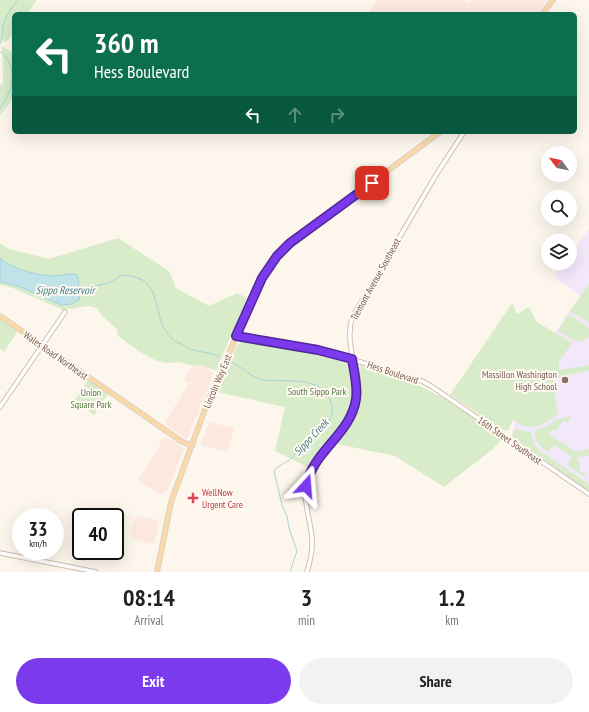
<!DOCTYPE html>
<html lang="en">
<head>
<meta charset="utf-8">
<style>
  :root { --surface:#fff; --page:#f2f2f2; --text:#222; --muted:#767676; --accent:#7c3aed }
  body { margin:0; font-family:"PT Sans Narrow",sans-serif; background:var(--page); color:var(--text); height:100vh; display:flex; flex-direction:column; font-size:15px; white-space:nowrap }
  * { box-sizing:border-box; margin:0 }
  p { font-size:13px; color:var(--muted) }
  .icon { flex:none; width:22px; height:22px; fill:none; stroke:currentColor; stroke-width:2; stroke-linecap:round; stroke-linejoin:round }
  .map { position:relative; height:572px; overflow:hidden }
  .details { display:flex; flex-direction:column; background:var(--surface); flex:1 }
  .details>* { flex:none }
  .guide { position:absolute; left:12px; top:12px; width:565px; height:122px; border-radius:6px; box-shadow:0 4px 16px #0002; background:#0b6e4f; color:#fff; overflow:hidden }
  .needle { width:26px; rotate:302deg }
  .tools { position:absolute; left:541px; top:146px; display:grid; gap:8px }
  .tools a { display:grid; place-items:center; width:36px; height:36px; border-radius:50%; background:var(--surface); box-shadow:0 4px 16px #0002; font-size:20px }
  .speed { position:absolute; left:12px; top:508px; display:flex; gap:8px; font-size:20px; font-weight:700; text-align:center }
  .speed>* { display:grid; place-content:center; width:52px; height:52px; border-radius:50%; background:var(--surface); box-shadow:0 4px 16px #0002; line-height:1 }
  .speed small { font-size:10px; font-weight:400 }
  .speed .limit { border:2px solid #111; border-radius:6px; background:#fff; color:#111 }
  .pin { position:absolute; display:grid; place-items:center; width:34px; height:34px; color:#fff; margin:-17px; border-radius:8px; box-shadow:0 2px 6px #0006 }
  .me { position:absolute; width:44px; margin:-22px; rotate:19deg; stroke-linejoin:round; filter:drop-shadow(0 0 3px #0008) }
  .turn { display:flex; align-items:center; gap:14px; height:84px; padding:0 16px; font-size:18px }
  .turn .icon { width:52px; height:52px; stroke-width:2.5 }
  .turn b { display:block; font-size:28px; line-height:34px }
  .lanes { display:flex; align-items:center; height:38px; padding:0 16px; background:#0003; justify-content:center; gap:20px; direction:ltr }
  .lanes .off { opacity:.35 }
  .eta { display:flex; justify-content:space-evenly; align-items:center; height:68px; text-align:center }
  .eta b { font-size:24px; font-weight:700; line-height:28px }
  .action { display:flex; gap:8px; margin-top:auto; padding:8px 16px }
  .action a { flex:1; height:46px; border-radius:24px; background:var(--accent); color:#fff; font-size:16px; font-weight:700; line-height:46px; text-align:center }
  .action a+a { background:var(--page); color:var(--text) }
  .map>svg:first-child { display:block }
  .commercial { fill:#fde8e0 }
  .education { fill:#f3e8fa }
  .green { fill:#d8ecc9 }
  .water { fill:#bfe3e8; stroke:#a5d3da }
  .lines { fill:none; stroke-linecap:round; stroke-linejoin:round }
  .stream { stroke:#a5d3da; stroke-width:1 }
  .tertiary-casing { stroke:#d1beb0; stroke-width:5.5 }
  .primary-casing { stroke:#dad1cd; stroke-width:6 }
  .tertiary { stroke:#fff; stroke-width:3.5 }
  .primary { stroke:#fbd9a5; stroke-width:4 }
  .route-casing { stroke:#51269a; stroke-width:10 }
  .route { stroke:#7c3aed; stroke-width:7 }
  .education-dot { fill:#8d6e63; stroke:#fffaf3; stroke-width:1.5 }
  .health-dot { fill:#e0444e; stroke:#fffaf3; stroke-width:1.5 }
  .labels { text-anchor:middle; stroke-width:4; stroke-linejoin:round; paint-order:stroke }
  .street-label { font-size:10px; fill:#7a5c4d; stroke:#fffaf3 }
  .education-label { font-size:10px; fill:#785e54; stroke:#fffaf3; text-anchor:end }
  .park-label { font-size:10px; fill:#537a41; stroke:#fffaf3 }
  .health-label { font-size:10px; fill:#be3a42; stroke:#fffaf3; text-anchor:start }
  .water-label { font-size:11px; font-style:italic; fill:#437c86; stroke:#fffaf3 }
</style>
</head>
<body>
<div class="map">
<svg width="589" height="572" viewBox="0 0 589 572">
  <rect width="100%" height="100%" fill="#fdf6ec"/>
  <!-- commercial -->
  <path class="commercial" d="M377,0H463L469,4L472,0H547L537,14H367Z
    M200,365L214,373L187,439L164,424L189,383L184,380L189,369Z
    M209,422L234,428L228,452L201,445Z
    M165,436L184,449L168,489L162,495L138,481L160,445L159,444Z
    M138,516L157,520L159,523L154,544L132,538L131,531L133,521Z"/>
  <!-- education -->
  <path class="education" d="M589,229V491L513,438L512,434L515,420L568,341L555,333L580,296L555,277L565,263H570V256Z"/>
  <!-- green -->
  <path class="green" d="M0,0H37L27,14H14V32L6,42L0,40Z
    M2,46L14,54V97L0,116V86L3,81Z
    M118,238L169,271L176,288L209,306L237,293L247,298L216,371L200,365C191,368 185,362 176,362C174,362 172,363 170,363C152,363 132,346 118,336L117,329L102,316L97,308L88,306L63,310L13,288L0,285V243L9,249L49,259Z
    M589,284V323L570,311Z
    M512,303L517,314L529,307L537,322L572,343L559,362V370L589,365V371L561,376L553,384L558,413C548,425 526,434 515,420L512,421L509,430L505,431L450,395Z
    M568,314L589,328V337L586,338L583,342L577,340L575,341L558,331Z
    M0,320L17,332L4,352L0,349Z
    M241,342C255,342 339,358 349,365C355,380 354,398 348,413L310,468L275,451L285,407L217,392L236,347Z
    M361,366C412,376 459,405 500,437L501,440L493,449L444,487L395,456L337,444C347,429 359,414 360,395C360,387 357,378 356,370Z
    M88,380L108,394L94,415L74,401Z
    M570,416L571,418L568,423L564,420L556,431L553,429L549,434L563,444L564,443L567,445L566,446L575,452L589,449V456L577,457L580,466L579,470L586,475L585,477L567,465L572,457L554,445L548,452C540,447 532,440 536,430L549,425L558,418L559,419Z
    M516,429L531,432L535,445L538,449L589,484V491L513,438L512,434Z"/>
  <!-- water -->
  <path class="water" d="M0,258C15,270 35,275 54,276C61,276 68,273 76,274L78,277L80,299L72,304L61,305L18,286L0,282Z"/>
  <g class="lines">
    <!-- stream -->
    <path class="stream" d="M0,44L3,34C0,24 11,9 17,0
      M0,51C19,68 14,89 0,108
      M80,289L109,283L122,275C168,277 148,316 172,339C174,342 177,342 180,343C196,355 205,349 219,357
      M231,362C242,366 251,378 263,380C287,383 320,374 331,402C333,408 333,414 330,420C321,432 308,438 298,449C296,452 294,456 291,459C285,463 279,465 274,471L282,505L287,516L289,528L297,551L290,572"/>
    <defs>
      <path id="tertiary" d="M236,336L328,352L422,381L431,386L589,494
        M0,407L65,312
        M0,553L96,572
        M307,572C310,562 313,550 312,539C311,520 302,501 307,482C315,450 351,433 356,400C361,373 344,346 352,318L436,175L464,132"/>
      <path id="primary" d="M542,14L553,0
        M0,316L181,441L192,446
        M157,572L171,502L208,401L262,278L277,256L290,243L440,132"/>
    </defs>
    <!-- tertiary casing -->
    <use href="#tertiary" class="tertiary-casing"/>
    <!-- primary casing -->
    <use href="#primary" class="primary-casing"/>
    <!-- tertiary -->
    <use href="#tertiary" class="tertiary"/>
    <!-- primary -->
    <use href="#primary" class="primary"/>
  </g>
  <g class="lines">
    <defs>
      <path id="route" d="M306,486C313,451 351,434 356,399C358,386 354,372 352,359L318,350L236,336L262,278L277,256L290,243L372,183"/>
    </defs>
    <!-- route casing -->
    <use href="#route" class="route-casing"/>
    <!-- route -->
    <use href="#route" class="route"/>
  </g>
  <!-- markers -->
  <circle class="education-dot" cx="565" cy="380" r="4"/>
  <path class="health-dot" d="M191 492h4v4h4v4h-4v4h-4v-4h-4v-4h4z"/>
  <g class="labels">
    <!-- street labels -->
    <g class="street-label">
      <text transform="translate(375 279) rotate(-61)" y="4">Tremont Avenue Southeast</text>
      <text transform="translate(56 355) rotate(35)" y="4">Wales Road Northeast</text>
      <text transform="translate(393 372) rotate(18)" y="4">Hess Boulevard</text>
      <text transform="translate(217 381) rotate(-67)" y="4">Lincoln Way East</text>
      <text transform="translate(510 440) rotate(35)" y="4">16th Street Southeast</text>
    </g>
    <!-- education labels -->
    <g class="education-label">
      <text x="557" y="378">Massillon Washington<tspan x="557" dy="12">High School</tspan></text>
    </g>
    <!-- park labels -->
    <g class="park-label">
      <text x="317" y="395">South Sippo Park</text>
      <text x="91" y="396">Union<tspan x="91" dy="12">Square Park</tspan></text>
    </g>
    <!-- health labels -->
    <g class="health-label">
      <text x="202" y="496">WellNow<tspan x="202" dy="12">Urgent Care</tspan></text>
    </g>
    <!-- water labels -->
    <g class="water-label">
      <text x="65" y="294">Sippo Reservoir</text>
      <text transform="translate(311 437) rotate(-47)" y="4">Sippo Creek</text>
    </g>
  </g>
</svg>
<div class="tools">
<a><svg class="needle" viewBox="-14 -14 28 28"><path d="M0-13l5 13h-10z" fill="#e53935"/><path d="M0 13l5-13h-10z" fill="#767676"/></svg></a>
<a><svg class="icon" aria-label="search" viewBox="0 0 24 24"><circle cx="10" cy="10" r="6"/><path d="M15 15l6 6"/></svg></a>
<a><svg class="icon" aria-label="layers" viewBox="0 0 24 24"><path d="M12 4l9 5-9 5-9-5zM3 14l9 5 9-5"/></svg></a>
</div>
<div class="speed"><div>33<small>km/h</small></div><div class="limit">40</div></div>
<div class="pin" style="left:372px;top:183px;background:#d93025"><svg class="icon" aria-label="arrive" viewBox="0 0 24 24"><path d="M6 21V4h12l-3 4 3 4H6"/></svg></div>
<svg class="me" style="left:306px;top:486px" viewBox="-20 -20 40 40"><path d="M0-17L14 15 0 8-14 15z" fill="#7c3aed" stroke="#fff" stroke-width="4"/></svg>
<div class="guide">
<div class="turn"><svg class="icon" aria-label="left" viewBox="0 0 24 24"><path d="M17 20v-9H6M10 6l-5 5 5 5"/></svg><div><b>360 m</b>Hess Boulevard</div></div>
<div class="lanes"><svg class="icon" aria-label="left" viewBox="0 0 24 24"><path d="M17 20v-9H6M10 6l-5 5 5 5"/></svg><svg class="icon off" aria-label="ahead" viewBox="0 0 24 24"><path d="M12 20V5M6 11l6-6 6 6"/></svg><svg class="icon off" aria-label="right" viewBox="0 0 24 24"><path d="M7 20v-9h11M14 6l5 5-5 5"/></svg></div>
</div>
</div>
<section class="details">
<div class="eta">
<div><b>08:14</b><p>Arrival</p></div>
<div><b>3</b><p>min</p></div>
<div><b>1.2</b><p>km</p></div>
</div>
<div class="action"><a>Exit</a><a>Share</a></div>
</section>
</body>
</html>
